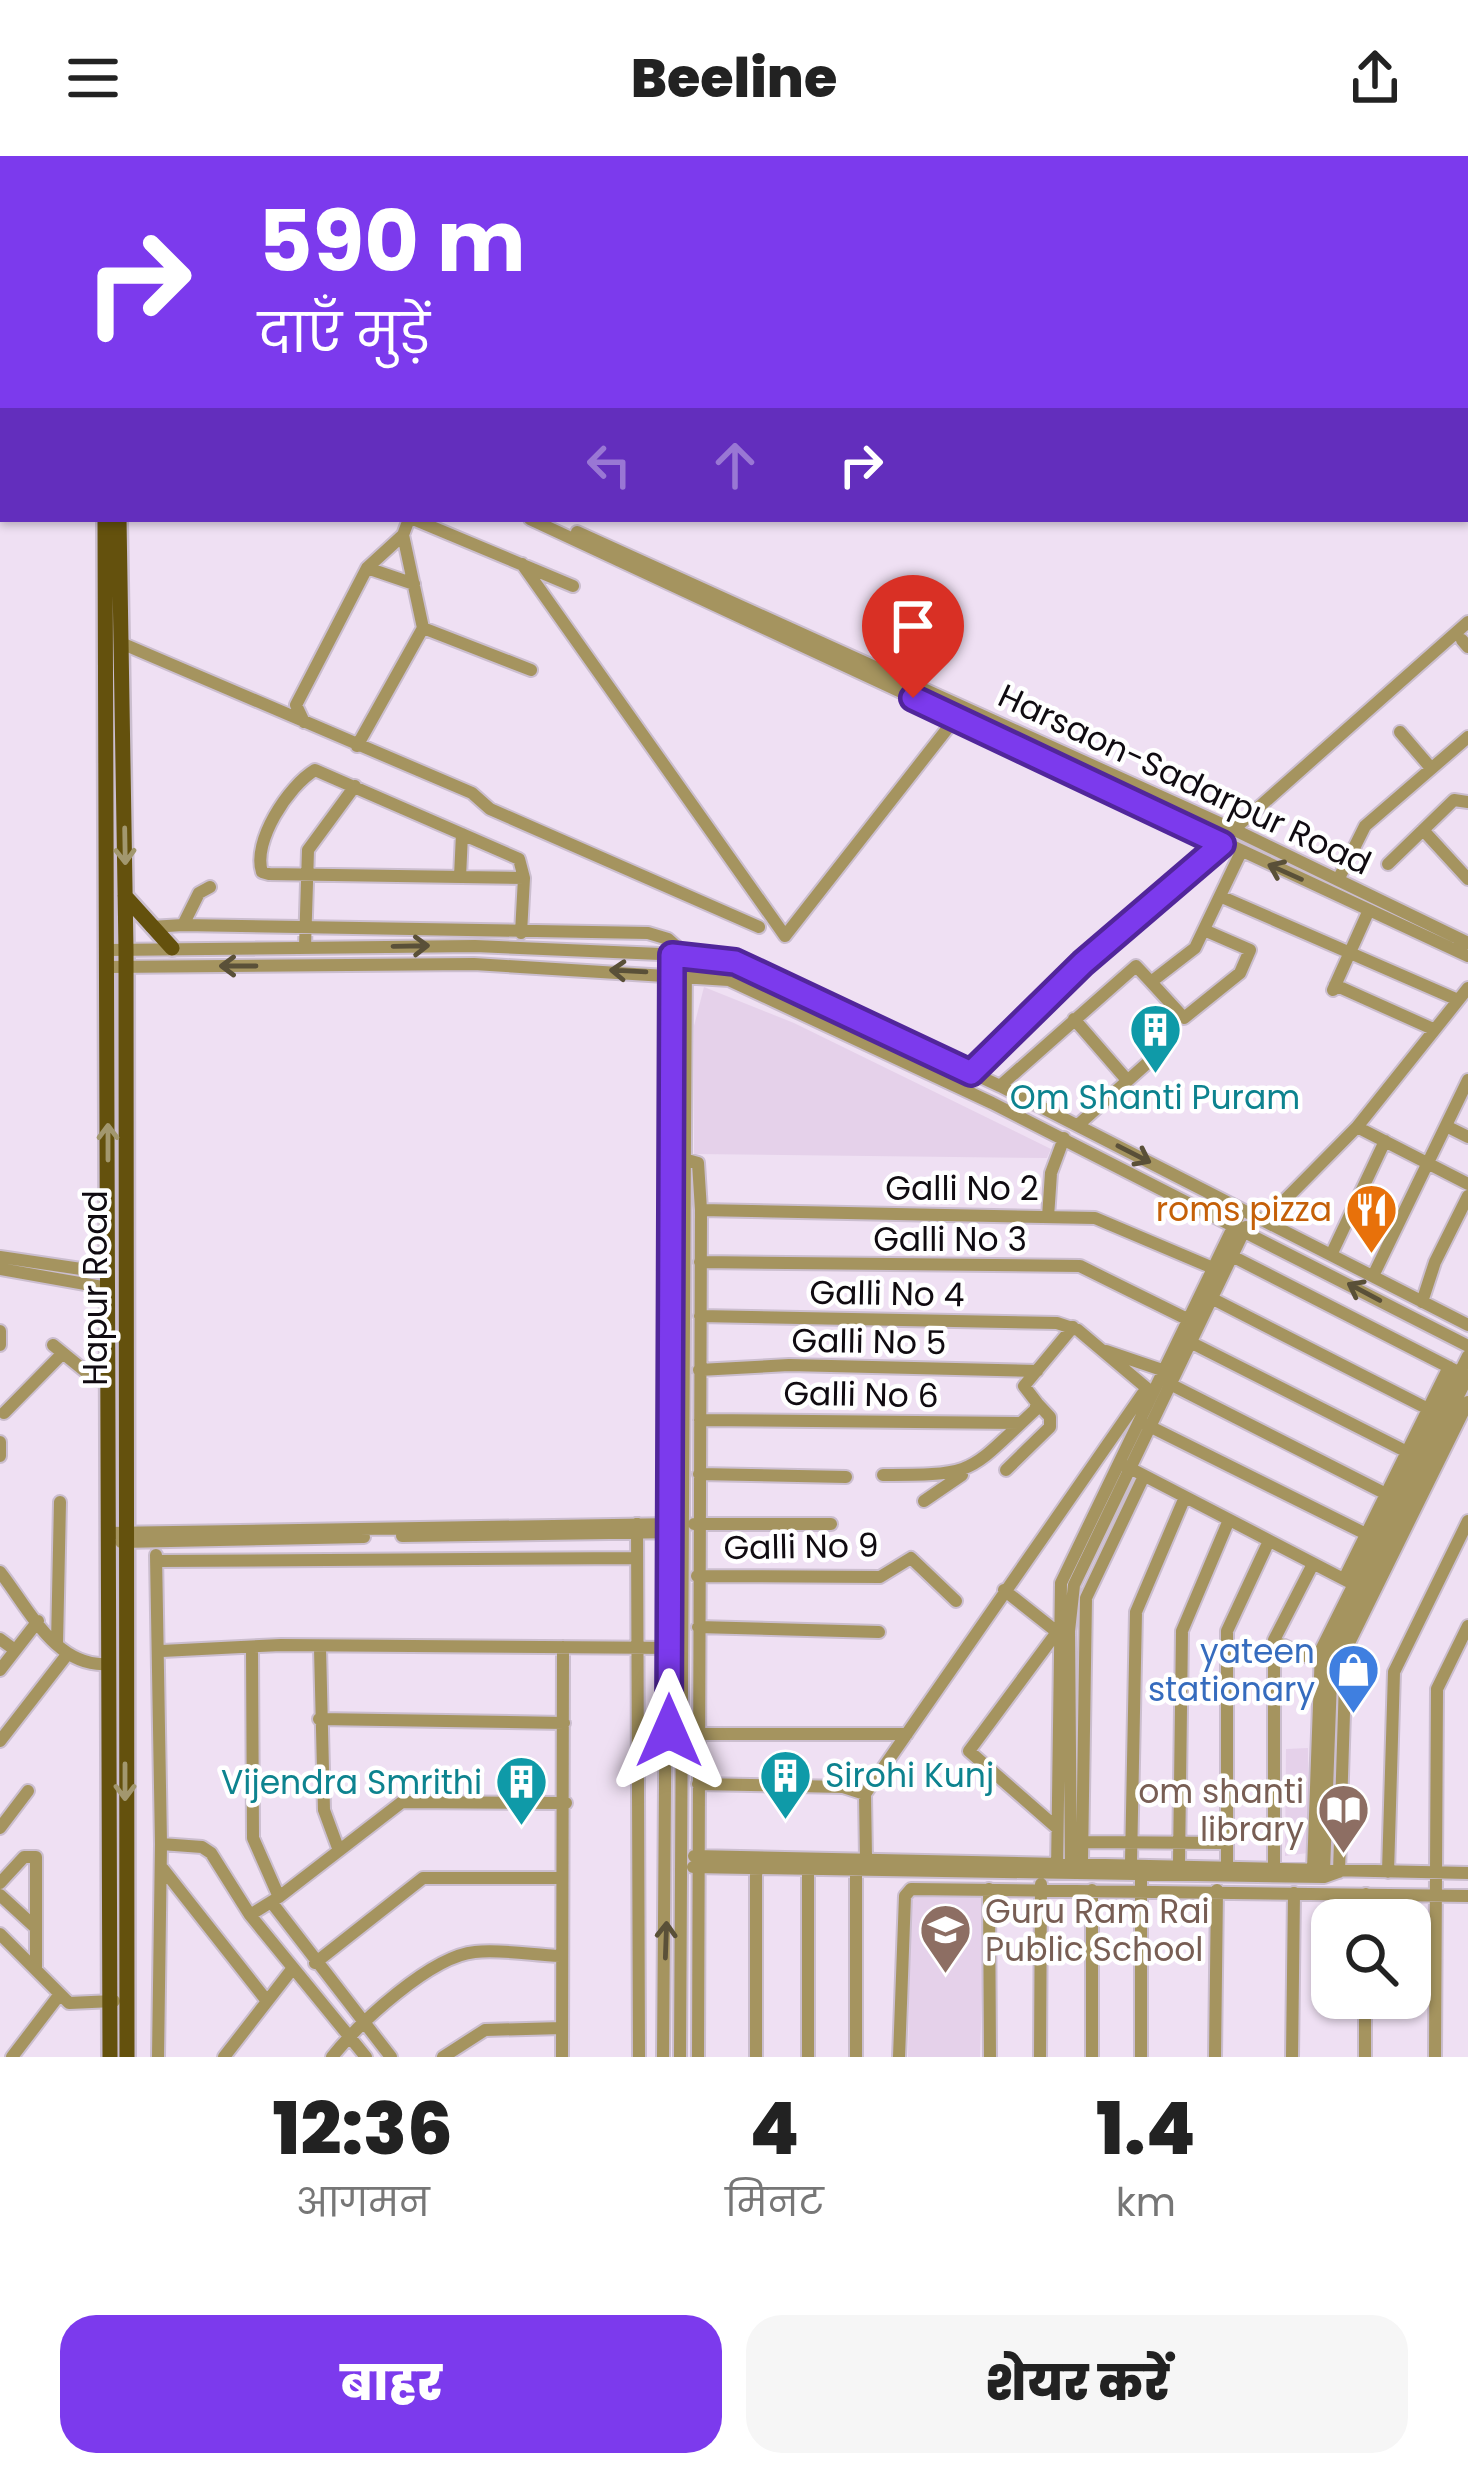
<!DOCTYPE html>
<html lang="hi">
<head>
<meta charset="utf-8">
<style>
  :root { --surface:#fff; --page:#f6f6f6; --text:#222; --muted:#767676; --accent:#7c3aed }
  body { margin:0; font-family:Poppins,"Noto Sans Devanagari",sans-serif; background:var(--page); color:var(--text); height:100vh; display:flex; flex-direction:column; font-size:45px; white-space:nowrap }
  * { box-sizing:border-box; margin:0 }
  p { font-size:39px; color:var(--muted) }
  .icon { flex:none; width:66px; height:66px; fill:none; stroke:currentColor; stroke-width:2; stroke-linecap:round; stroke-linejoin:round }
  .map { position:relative; height:1901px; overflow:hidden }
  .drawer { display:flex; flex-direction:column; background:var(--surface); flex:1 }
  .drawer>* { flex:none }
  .banner { position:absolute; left:0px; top:0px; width:1470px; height:366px; box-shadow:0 3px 9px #0004; background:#7c3aed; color:#fff; overflow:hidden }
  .buttons { position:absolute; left:1311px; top:1743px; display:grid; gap:24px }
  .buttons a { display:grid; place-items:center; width:120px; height:120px; border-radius:24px; background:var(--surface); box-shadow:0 3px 9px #0004; font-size:60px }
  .pin { position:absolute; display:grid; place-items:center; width:102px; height:102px; color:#fff; margin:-123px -51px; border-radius:50% 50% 50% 0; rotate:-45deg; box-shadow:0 0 12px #0007 }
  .pin .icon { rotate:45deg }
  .me { position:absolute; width:132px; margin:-66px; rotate:0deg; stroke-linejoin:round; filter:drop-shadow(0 0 9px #0008) }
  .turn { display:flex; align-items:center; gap:42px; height:252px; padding:0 60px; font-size:54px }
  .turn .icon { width:156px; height:156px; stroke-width:2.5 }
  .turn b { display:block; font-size:84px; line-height:102px }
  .lanes { display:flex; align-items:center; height:114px; padding:0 60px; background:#0003; justify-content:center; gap:60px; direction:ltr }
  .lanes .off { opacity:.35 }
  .eta { display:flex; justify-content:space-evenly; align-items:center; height:204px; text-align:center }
  .eta b { font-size:72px; font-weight:800; line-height:84px }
  .cta { display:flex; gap:24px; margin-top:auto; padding:24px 60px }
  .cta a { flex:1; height:138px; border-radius:36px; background:var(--accent); color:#fff; font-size:48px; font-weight:800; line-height:138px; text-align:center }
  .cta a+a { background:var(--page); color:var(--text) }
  header { display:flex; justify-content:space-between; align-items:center; height:156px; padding:0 60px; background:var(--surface); font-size:54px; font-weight:800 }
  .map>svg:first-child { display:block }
  .built { fill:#e5d1ea }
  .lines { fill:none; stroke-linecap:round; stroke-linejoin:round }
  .minor-casing { stroke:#cbbecf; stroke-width:16 }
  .major-casing { stroke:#cbbecf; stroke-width:20 }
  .minor { stroke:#a5945f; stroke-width:12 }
  .major { stroke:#64510d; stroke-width:15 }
  .oneway { stroke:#a2976e }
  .oneway2 { stroke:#5a5038 }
  .route-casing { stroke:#51269a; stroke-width:30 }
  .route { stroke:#7c3aed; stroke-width:21 }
  .labels { text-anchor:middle; stroke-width:9; stroke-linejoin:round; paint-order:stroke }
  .street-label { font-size:33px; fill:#100b11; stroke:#fff }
  .culture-label { font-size:33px; fill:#0d838f; stroke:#fff }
  .food-label { font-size:33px; fill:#c56008; stroke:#fff; text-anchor:end }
  .shop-label { font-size:33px; fill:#366cbe; stroke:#fff; text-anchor:end }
  .education-label { font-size:33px; fill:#785e54; stroke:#fff; text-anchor:end }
</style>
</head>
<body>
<header><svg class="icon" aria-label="menu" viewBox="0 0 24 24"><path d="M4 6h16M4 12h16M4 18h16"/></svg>Beeline<svg class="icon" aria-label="share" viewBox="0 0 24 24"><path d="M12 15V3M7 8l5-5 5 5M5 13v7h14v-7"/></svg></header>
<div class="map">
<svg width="1468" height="1901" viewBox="0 0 1468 1901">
  <rect width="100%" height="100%" fill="#efe0f3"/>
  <!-- built -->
  <path class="built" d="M704,831L794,867L1051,993L1047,1002L694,998V870Z
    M1308,1592V1697L1285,1700L1286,1593Z
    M911,1738H985L980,1901H908Z"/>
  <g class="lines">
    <defs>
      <path id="minor" d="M265,0L270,3
        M459,0H466
        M643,0L644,1
        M434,3L436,0
        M714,3L716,0
        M0,19L3,21
        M0,111L3,112
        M0,126L3,127
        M413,363L573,430
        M530,363L1468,800
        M577,376L1237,675L1468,787
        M403,379L423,472L531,514
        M522,408L785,780L958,559
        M367,412L414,428
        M1462,484L1468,491
        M121,487L472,637L490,653L759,771
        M304,566L296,549L367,412L403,379L409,363
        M1400,576L1430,611
        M357,590L423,472
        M1423,674L1468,723
        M1388,708L1454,644L1468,646
        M460,721L462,678
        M1338,724L1365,670L1468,581
        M1222,741L1458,844
        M183,769L648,777L668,783L686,799L680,1901
        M151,771L183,769L199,737L210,731
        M521,777L524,722L519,703L315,614C288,630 252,686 262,716L269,718L524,722
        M305,791L308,694L355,630
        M108,794L475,790L707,800L735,806L1000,930L1468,1169
        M108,811L474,808L729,824L992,947L1468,1190
        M1151,826L1184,862L1240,817L1250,794L1204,774
        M1335,829L1433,873
        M1333,834L1369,754
        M1074,863L1127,924
        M972,917L1083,807L1468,466
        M1000,930L1136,810L1151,826L1195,792L1241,696
        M1078,969L1162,894
        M1446,970L1468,981
        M1357,971L1468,1028
        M677,1001L698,1007L701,1054L698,1901
        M701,1054L1095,1062L1213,1112
        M1048,1061L1051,1017L1064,982
        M1264,1065L1357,971L1468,832
        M1228,1098L1466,1220
        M1331,1099L1385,985
        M0,1101L108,1117
        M700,1106L1080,1110L1187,1163
        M0,1113L108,1132
        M1373,1120L1468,924
        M1211,1142L1438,1258
        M1422,1146L1435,1106L1468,1040
        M700,1160L1057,1167L1078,1174L1149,1234
        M0,1175V1189
        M1182,1182L1417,1301
        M53,1189L96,1224L109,1225
        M1106,1195L1162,1214
        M699,1214L789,1209L1037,1215
        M1168,1227L1396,1343
        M4,1257L62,1198
        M700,1264L1021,1267
        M1147,1269L1376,1383
        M0,1286V1300
        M1120,1307L1353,1428
        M1006,1314L1050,1271V1261L1037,1247
        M699,1318L846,1321
        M883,1319C978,1319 967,1317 1035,1254L1037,1247L1024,1230L1073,1171
        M924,1345L962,1319
        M637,1368L639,1901
        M694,1368H831
        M108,1377L674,1368
        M402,1380L676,1376
        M121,1386L364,1381
        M156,1399L161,1688L202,1691L211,1697L250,1759L279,1741
        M157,1405L637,1402
        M0,1416C29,1453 56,1512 108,1508
        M697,1420L880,1421L911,1402L956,1445
        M1344,1423L1449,1211
        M1004,1434L1057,1476L969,1595L1057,1672
        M698,1471L879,1476
        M0,1483L15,1494
        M57,1488L60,1346
        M1280,1488L1319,1506
        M252,1491L253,1682L279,1741L402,1646L566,1647
        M320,1492L324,1654L338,1692
        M162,1495L281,1489L676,1492
        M0,1514L38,1465
        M319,1563L564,1567
        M698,1578H907
        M0,1585L66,1500
        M698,1628L843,1631L865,1638
        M0,1672L28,1635
        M1083,1686L1227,1687
        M694,1700L1468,1717
        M866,1703L865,1638L1146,1233
        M1082,1705L1086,1442L1144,1320
        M1131,1706L1136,1456L1185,1341
        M1179,1707L1182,1475L1229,1364
        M1227,1708V1475L1269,1385
        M1274,1709V1484L1313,1408
        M693,1711L1324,1721L1338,1716
        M163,1713L267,1845
        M856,1713V1901
        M1313,1714L1321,1494L1468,1200
        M1057,1715L1061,1427L1238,1061
        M1324,1715L1332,1496L1468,1220
        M1071,1716L1069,1475L1074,1429L1246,1071
        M1339,1716L1346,1493L1468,1246
        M1388,1716L1394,1516L1468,1365
        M1141,1717V1901
        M0,1727L24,1701H36V1814
        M989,1733L990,1901
        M1092,1734V1901
        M0,1739L36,1772
        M272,1747L391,1901
        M250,1759L366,1901
        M1366,1764V1738
        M0,1778L69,1847L114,1845
        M315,1807L423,1722H562
        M12,1901L60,1838
        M158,1901L161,1688
        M224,1901L293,1812
        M332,1901C359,1867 431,1800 475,1796C502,1793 533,1799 560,1800
        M443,1901L485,1874L562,1872
        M562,1901L563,1491
        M663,1901L671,810
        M756,1901V1712
        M808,1901V1712
        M899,1901L905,1740L911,1733L1468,1740
        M1040,1901L1041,1728
        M1215,1901L1217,1734
        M1292,1901L1294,1737
        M1365,1901V1842
        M1435,1901L1437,1533L1468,1470"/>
      <path id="major" d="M100,0V3
        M119,3V0
        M105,363L110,1901
        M119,363L126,793L127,1901
        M125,740L172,792"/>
    </defs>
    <!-- minor casing -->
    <use href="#minor" class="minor-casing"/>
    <!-- major casing -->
    <use href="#major" class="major-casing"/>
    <!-- minor -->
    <use href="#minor" class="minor"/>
    <!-- major -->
    <use href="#major" class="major"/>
  </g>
  <!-- one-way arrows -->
  <defs><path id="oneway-shaft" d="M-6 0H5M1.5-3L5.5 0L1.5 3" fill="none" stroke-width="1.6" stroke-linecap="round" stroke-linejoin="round" transform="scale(3)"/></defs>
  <g class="oneway">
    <use href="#oneway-shaft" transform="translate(125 690) rotate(89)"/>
    <use href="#oneway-shaft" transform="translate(108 986) rotate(-90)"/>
    <use href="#oneway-shaft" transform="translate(125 1626) rotate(90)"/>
  </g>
  <g class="oneway2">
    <use href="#oneway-shaft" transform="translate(1285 716) rotate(-156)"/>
    <use href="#oneway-shaft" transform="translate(411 790) rotate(-1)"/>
    <use href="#oneway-shaft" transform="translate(238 810) rotate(180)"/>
    <use href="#oneway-shaft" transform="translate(628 815) rotate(-177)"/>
    <use href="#oneway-shaft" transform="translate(1134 998) rotate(27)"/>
    <use href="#oneway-shaft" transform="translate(1364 1136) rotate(-152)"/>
    <use href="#oneway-shaft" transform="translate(666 1784) rotate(-88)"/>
  </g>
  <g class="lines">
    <defs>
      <path id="route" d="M669,1575L672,799L735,806L971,917L1083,807L1222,688L913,542"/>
    </defs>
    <!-- route casing -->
    <use href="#route" class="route-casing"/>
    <!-- route -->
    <use href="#route" class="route"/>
  </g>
  <!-- icons -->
  <defs>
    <symbol id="building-pin" viewBox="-11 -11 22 30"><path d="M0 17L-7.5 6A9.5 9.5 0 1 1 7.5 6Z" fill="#0f9aa8" stroke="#fff"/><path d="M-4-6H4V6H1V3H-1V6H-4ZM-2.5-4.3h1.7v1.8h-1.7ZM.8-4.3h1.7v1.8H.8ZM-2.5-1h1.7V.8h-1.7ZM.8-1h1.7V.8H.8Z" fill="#fff"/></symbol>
    <symbol id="restaurant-pin" viewBox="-11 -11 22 30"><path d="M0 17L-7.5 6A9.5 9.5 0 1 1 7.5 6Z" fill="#e8710a" stroke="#fff"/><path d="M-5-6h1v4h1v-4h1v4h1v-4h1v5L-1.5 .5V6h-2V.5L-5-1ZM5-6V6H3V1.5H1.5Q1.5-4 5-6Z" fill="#fff"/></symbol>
    <symbol id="shop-pin" viewBox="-11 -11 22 30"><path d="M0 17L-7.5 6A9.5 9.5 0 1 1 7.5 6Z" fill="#3f7fe0" stroke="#fff"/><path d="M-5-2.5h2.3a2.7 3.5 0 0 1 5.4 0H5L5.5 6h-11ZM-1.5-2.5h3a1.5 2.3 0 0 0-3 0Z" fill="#fff"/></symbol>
    <symbol id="library-pin" viewBox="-11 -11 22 30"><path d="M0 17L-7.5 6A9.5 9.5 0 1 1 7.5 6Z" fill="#8d6e63" stroke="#fff"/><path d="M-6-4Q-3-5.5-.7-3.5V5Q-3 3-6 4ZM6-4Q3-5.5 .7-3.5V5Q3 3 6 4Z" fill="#fff"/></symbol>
    <symbol id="school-pin" viewBox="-11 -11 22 30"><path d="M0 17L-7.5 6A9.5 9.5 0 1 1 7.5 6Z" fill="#8d6e63" stroke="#fff"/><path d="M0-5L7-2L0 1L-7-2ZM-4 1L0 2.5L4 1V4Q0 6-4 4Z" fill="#fff"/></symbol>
  </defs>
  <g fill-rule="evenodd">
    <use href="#building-pin" x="1126" y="844" width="59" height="81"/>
    <use href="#restaurant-pin" x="1342" y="1024" width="59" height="81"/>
    <use href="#shop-pin" x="1324" y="1484" width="59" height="81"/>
    <use href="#building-pin" x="756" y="1590" width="59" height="81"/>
    <use href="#building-pin" x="492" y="1596" width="59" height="81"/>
    <use href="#library-pin" x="1314" y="1624" width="59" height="81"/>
    <use href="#school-pin" x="916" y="1744" width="59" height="81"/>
  </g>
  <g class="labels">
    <!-- street labels -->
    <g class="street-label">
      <text transform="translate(1185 623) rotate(25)" y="12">Harsaon-Sadarpur Road</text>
      <text x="962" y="1044">Galli No 2</text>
      <text x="950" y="1095">Galli No 3</text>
      <text transform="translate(95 1132) rotate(-90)" y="12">Hapur Road</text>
      <text transform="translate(887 1137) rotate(1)" y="12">Galli No 4</text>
      <text transform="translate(869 1185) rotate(1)" y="12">Galli No 5</text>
      <text transform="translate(861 1238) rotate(1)" y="12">Galli No 6</text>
      <text transform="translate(801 1390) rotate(-1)" y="12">Galli No 9</text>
    </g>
    <!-- culture labels -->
    <g class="culture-label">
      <text x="1155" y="953">Om Shanti Puram</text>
      <text x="825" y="1631" text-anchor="start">Sirohi Kunj</text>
      <text x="482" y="1638" text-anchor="end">Vijendra Smrithi</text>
    </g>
    <!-- food labels -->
    <g class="food-label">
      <text x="1332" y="1065">roms pizza</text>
    </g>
    <!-- shop labels -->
    <g class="shop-label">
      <text x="1315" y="1507">yateen<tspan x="1315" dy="38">stationary</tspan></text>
    </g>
    <!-- education labels -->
    <g class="education-label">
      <text x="1304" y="1647">om shanti<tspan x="1304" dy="38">library</tspan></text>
      <text x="985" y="1767" text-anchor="start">Guru Ram Rai<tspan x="985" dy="38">Public School</tspan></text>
    </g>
  </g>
</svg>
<div class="buttons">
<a><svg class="icon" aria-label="search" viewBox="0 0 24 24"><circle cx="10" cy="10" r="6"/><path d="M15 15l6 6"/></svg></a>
</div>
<div class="pin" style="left:913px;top:542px;background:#d93025"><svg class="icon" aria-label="arrive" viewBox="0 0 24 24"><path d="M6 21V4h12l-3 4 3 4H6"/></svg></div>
<svg class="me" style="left:669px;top:1575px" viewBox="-20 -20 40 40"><path d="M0-17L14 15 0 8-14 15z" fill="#7c3aed" stroke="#fff" stroke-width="4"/></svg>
<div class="banner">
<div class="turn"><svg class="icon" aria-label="right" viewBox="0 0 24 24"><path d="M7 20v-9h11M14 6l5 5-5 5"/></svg><div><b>590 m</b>दाएँ मुड़ें</div></div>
<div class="lanes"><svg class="icon off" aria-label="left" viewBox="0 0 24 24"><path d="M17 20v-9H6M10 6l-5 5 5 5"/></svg><svg class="icon off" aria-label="ahead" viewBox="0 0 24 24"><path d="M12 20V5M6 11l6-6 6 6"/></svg><svg class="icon" aria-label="right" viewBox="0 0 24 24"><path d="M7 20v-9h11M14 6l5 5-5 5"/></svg></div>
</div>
</div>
<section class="drawer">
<div class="eta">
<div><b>12:36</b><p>आगमन</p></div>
<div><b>4</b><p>मिनट</p></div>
<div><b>1.4</b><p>km</p></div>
</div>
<div class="cta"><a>बाहर</a><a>शेयर करें</a></div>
</section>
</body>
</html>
